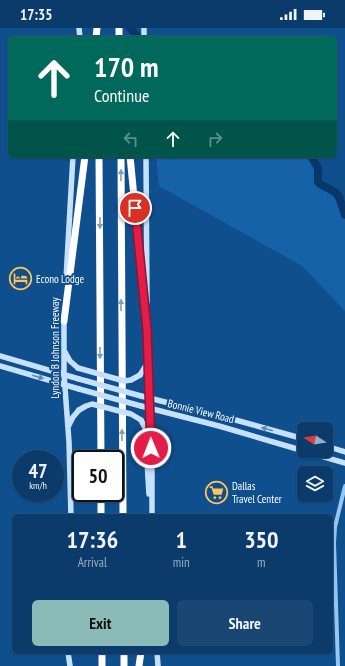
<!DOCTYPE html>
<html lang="en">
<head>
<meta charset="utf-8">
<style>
  :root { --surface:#0b3b6a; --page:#194672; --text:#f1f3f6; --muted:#9aadc1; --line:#2b557e; --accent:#8bbbb9 }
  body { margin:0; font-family:"PT Sans Narrow",sans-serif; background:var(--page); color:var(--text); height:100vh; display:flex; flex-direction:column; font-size:15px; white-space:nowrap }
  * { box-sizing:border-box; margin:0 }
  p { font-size:13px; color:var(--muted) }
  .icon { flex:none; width:22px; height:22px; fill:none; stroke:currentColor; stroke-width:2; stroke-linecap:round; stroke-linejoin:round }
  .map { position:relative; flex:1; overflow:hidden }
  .sheet { position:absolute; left:12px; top:486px; width:321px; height:140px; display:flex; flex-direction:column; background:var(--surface); border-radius:6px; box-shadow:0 1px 3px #0004,0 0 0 1px var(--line) }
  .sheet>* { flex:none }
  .banner { position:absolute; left:8px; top:8px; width:329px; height:122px; border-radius:6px; box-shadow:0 1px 3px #0004,0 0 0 1px var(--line); background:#00695c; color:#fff; overflow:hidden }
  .needle { width:26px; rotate:282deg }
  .buttons { position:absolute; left:297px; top:394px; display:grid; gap:8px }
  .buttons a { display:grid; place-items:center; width:36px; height:36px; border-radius:6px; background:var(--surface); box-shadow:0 1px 3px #0004,0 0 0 1px var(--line); font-size:20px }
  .speed { position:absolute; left:12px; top:422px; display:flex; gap:8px; font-size:20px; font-weight:700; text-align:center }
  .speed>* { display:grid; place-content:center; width:52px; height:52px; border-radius:50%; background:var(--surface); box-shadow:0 1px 3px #0004,0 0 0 1px var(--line); line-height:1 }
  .speed small { font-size:10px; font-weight:400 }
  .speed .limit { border:2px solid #111; border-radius:6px; background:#fff; color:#111 }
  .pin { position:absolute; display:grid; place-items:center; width:34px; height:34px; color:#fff; margin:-17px; border:2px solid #fff; border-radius:50%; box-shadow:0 1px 4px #0007 }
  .me { position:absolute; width:44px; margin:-22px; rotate:359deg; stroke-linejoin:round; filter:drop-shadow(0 0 3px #0008) }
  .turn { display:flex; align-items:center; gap:14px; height:84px; padding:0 20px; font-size:18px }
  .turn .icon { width:52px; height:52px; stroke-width:2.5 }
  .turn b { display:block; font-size:28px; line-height:34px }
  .lanes { display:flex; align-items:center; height:38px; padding:0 20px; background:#0003; justify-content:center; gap:20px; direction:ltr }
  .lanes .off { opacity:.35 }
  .eta { display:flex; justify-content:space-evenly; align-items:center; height:68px; text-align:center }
  .eta b { font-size:24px; font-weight:700; line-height:28px }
  .cta { display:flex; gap:8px; margin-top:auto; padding:8px 20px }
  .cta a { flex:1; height:46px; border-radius:6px; background:var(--accent); color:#111; font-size:16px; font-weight:700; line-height:46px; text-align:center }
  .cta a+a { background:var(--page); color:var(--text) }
  .status { display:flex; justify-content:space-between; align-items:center; height:28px; padding:0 20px; background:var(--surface); direction:ltr }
  .status svg { height:11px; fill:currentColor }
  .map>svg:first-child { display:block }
  .green { fill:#1662a9 }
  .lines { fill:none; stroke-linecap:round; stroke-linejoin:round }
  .river { stroke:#083869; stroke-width:8 }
  .street { stroke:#96c7f3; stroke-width:4 }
  .secondary { stroke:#c6e1fd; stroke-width:5.5 }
  .highway { stroke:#fff; stroke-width:7 }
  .secondary-bridge { stroke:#c6e1fd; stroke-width:5.5 }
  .oneway { fill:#7b9ec1 }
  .oneway2 { fill:#5889ba }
  .route-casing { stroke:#92132f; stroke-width:10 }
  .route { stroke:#e11d48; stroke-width:7 }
  .labels { text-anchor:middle; stroke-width:4; stroke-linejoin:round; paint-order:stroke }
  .poi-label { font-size:11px; fill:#fff; stroke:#0f4f8e; text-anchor:start }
  .street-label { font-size:11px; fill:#fff; stroke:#0f4f8e }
</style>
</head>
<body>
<div class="status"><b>17:35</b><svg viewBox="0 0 49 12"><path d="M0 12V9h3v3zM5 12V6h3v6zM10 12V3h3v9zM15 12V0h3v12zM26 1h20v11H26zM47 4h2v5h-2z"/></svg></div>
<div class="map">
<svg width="345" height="638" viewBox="0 0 345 638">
  <rect width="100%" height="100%" fill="#0f4f8e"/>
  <!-- green -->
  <path class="green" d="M156,128H310L320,141L319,157L337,168L345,191V283L302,238L159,158Z"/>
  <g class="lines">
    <!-- river -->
    <path class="river" d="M130,0L139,10
      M311,128L318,140V154L320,156L335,164L339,169L345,187"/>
    <!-- street -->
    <path class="street" d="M338,638L334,515L335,499L345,458"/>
    <!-- secondary -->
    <path class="secondary" d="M79,0L80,10
      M144,0V10
      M146,128L147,274
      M66,251L73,128
      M64,290V346L69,414L71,488
      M147,298L152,445V488
      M65,324L70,333L78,340
      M0,328L79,351
      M0,338L79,361
      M140,347L148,334
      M141,368L221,388L304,411
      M141,378L219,398L304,423
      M141,392L145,400L149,466
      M68,399L73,389L79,382
      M326,418L345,424
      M304,423L345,435
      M68,624L70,638
      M157,624L158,638"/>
    <!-- highway -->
    <path class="highway" d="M96,10L97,0
      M119,10V0
      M99,128L101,431
      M121,128L123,488
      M130,128L147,302
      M64,293L85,128
      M101,465V488
      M102,624V638
      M124,624V638
      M139,638L141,624"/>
    <!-- secondary-bridge -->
    <path class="secondary-bridge" d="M78,340L124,353L131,352L140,347
      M79,351L141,368
      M79,361L141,378
      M79,382L86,378L92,376L131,386L141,392"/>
  </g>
  <!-- one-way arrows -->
  <defs><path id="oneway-solid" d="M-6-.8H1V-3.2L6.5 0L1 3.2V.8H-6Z"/></defs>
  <g class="oneway">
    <use href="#oneway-solid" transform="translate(121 147) rotate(-90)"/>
    <use href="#oneway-solid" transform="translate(100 195) rotate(90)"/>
    <use href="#oneway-solid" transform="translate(121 277) rotate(-90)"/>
    <use href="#oneway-solid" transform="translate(100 325) rotate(90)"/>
    <use href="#oneway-solid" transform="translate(122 407) rotate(-90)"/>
  </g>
  <g class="oneway2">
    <use href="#oneway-solid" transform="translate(38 349) rotate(16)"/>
    <use href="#oneway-solid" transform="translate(267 401) rotate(-164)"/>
  </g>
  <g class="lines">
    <defs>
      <path id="route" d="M135,180L147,302L151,420"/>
    </defs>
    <!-- route casing -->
    <use href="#route" class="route-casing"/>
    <!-- route -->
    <use href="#route" class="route"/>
  </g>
  <!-- icons -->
  <defs>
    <symbol id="hotel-ring" viewBox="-11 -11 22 22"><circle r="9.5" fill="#0f4f8e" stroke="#ffc459" stroke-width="1.5"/><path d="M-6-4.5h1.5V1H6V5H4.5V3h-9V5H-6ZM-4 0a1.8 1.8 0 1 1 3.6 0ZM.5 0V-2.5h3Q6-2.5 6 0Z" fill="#ffc459"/></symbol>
    <symbol id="supermarket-ring" viewBox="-11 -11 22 22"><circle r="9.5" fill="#0f4f8e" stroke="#ffc459" stroke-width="1.5"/><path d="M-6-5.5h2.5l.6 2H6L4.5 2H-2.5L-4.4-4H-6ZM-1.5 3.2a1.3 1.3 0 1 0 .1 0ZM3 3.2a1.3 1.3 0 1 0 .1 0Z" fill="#ffc459"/></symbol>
  </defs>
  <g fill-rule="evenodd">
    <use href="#hotel-ring" x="8" y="238" width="25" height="25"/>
    <use href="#supermarket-ring" x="204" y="452" width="25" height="25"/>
  </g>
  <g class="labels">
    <!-- poi labels -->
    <g class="poi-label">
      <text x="36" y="255">Econo Lodge</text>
      <text x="232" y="462">Dallas<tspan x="232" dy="13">Travel Center</tspan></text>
    </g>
    <!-- street labels -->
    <g class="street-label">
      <text transform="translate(55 320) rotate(-90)" y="4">Lyndon B Johnson Freeway</text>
      <text transform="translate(201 383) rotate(14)" y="4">Bonnie View Road</text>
    </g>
  </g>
</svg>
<div class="buttons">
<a><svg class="needle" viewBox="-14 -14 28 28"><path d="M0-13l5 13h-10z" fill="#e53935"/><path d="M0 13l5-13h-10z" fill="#9aadc1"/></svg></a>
<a><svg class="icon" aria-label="layers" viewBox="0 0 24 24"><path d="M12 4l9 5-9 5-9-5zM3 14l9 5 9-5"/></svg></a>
</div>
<div class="speed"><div>47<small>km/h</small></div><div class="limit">50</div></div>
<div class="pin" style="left:135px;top:180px;background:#d93025"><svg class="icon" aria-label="arrive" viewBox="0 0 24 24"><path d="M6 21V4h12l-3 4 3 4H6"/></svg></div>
<svg class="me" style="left:151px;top:420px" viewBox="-20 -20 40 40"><circle r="17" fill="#e11d48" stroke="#fff" stroke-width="3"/><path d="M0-11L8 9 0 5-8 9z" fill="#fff"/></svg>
<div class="banner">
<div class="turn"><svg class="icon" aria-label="ahead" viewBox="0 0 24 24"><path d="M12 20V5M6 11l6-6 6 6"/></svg><div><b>170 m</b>Continue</div></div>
<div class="lanes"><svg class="icon off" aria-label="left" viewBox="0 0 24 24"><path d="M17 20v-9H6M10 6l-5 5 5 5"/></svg><svg class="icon" aria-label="ahead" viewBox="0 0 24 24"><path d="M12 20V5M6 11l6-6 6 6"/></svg><svg class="icon off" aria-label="right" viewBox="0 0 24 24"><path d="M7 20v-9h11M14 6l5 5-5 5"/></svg></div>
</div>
<section class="sheet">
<div class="eta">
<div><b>17:36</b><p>Arrival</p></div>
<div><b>1</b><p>min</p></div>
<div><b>350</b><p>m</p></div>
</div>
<div class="cta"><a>Exit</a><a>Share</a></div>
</section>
</div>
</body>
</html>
